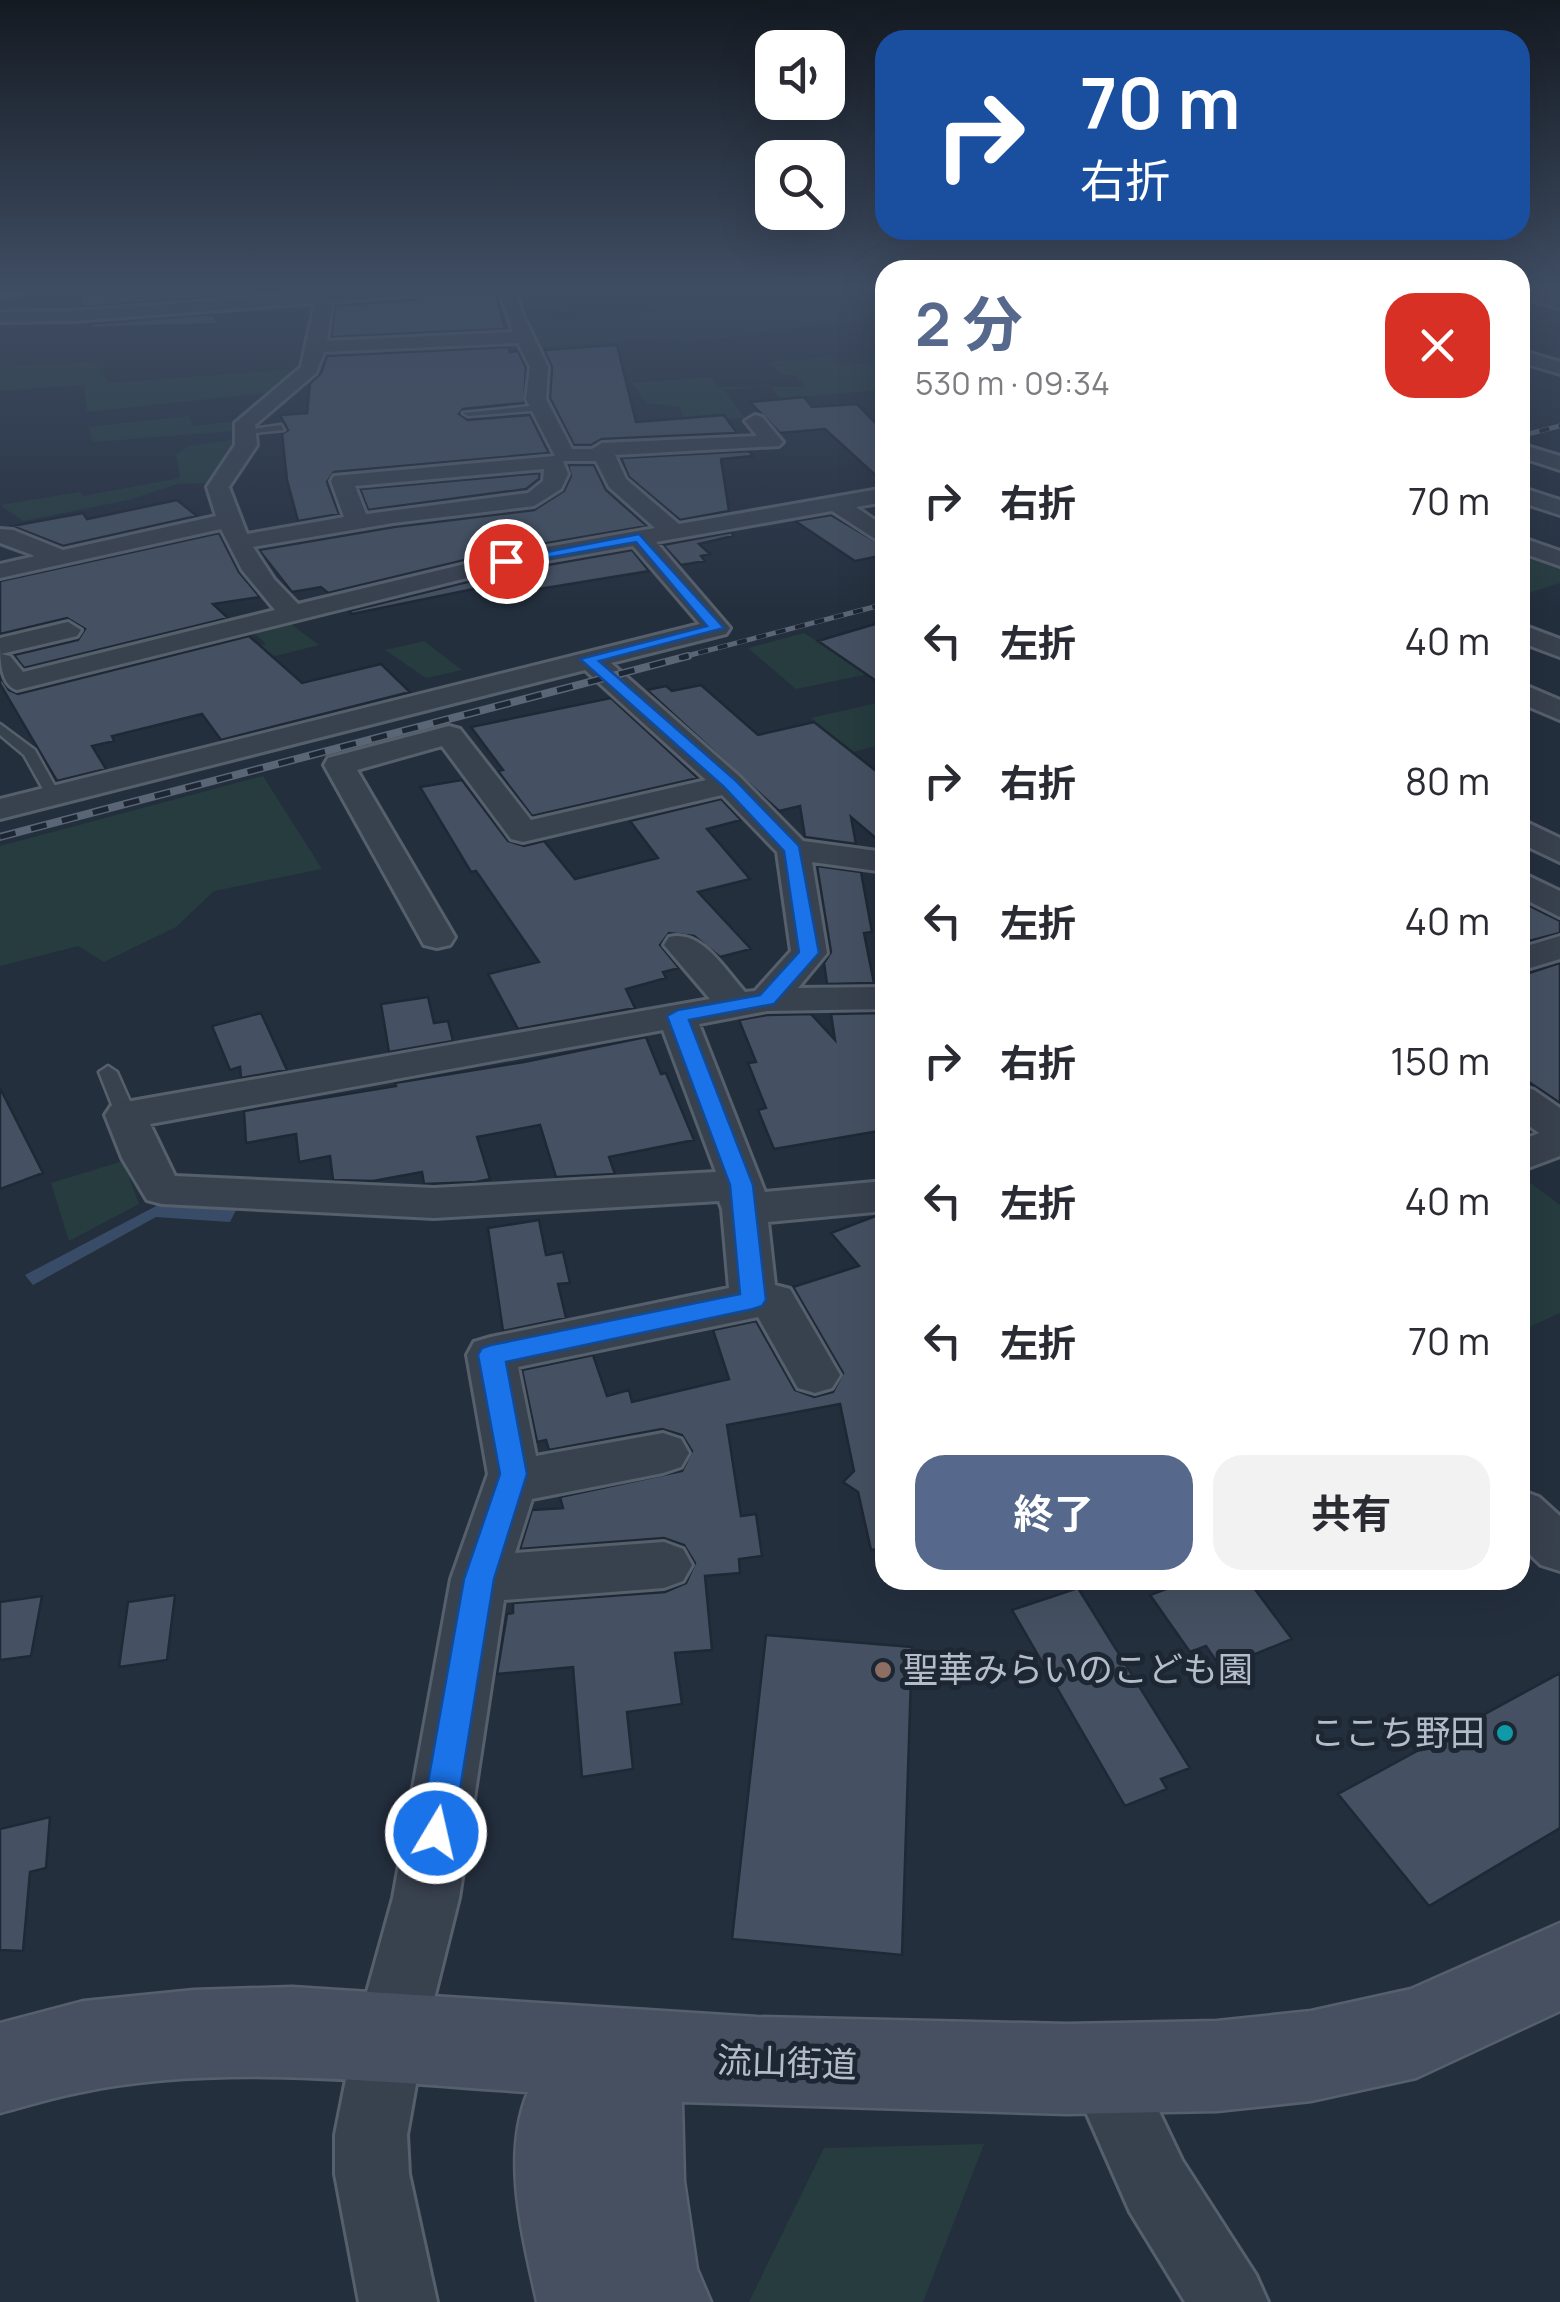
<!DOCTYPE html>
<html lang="ja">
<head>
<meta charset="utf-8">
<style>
  :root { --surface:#fff; --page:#f2f2f3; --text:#2b2b33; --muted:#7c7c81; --accent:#56698c }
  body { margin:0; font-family:Manrope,"Noto Sans JP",sans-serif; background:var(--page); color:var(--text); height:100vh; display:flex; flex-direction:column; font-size:38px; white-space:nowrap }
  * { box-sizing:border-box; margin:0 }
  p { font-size:32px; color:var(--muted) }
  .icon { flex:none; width:55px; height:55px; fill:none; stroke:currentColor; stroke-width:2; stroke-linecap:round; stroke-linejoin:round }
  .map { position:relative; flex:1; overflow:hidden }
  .drawer { position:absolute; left:875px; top:260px; width:655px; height:1330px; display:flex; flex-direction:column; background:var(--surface); border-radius:30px; box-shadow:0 10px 40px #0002 }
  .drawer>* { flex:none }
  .top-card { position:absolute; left:875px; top:30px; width:655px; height:210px; border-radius:30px; box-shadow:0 10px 40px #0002; background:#1a4fa0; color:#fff; overflow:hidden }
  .controls { position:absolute; left:755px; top:30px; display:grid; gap:20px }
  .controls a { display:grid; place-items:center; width:90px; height:90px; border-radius:20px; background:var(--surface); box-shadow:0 10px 40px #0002; font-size:50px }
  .pin { position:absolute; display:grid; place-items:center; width:85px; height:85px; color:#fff; margin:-42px; border:5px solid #fff; border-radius:50%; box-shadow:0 2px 10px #0007 }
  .me { position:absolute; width:110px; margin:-55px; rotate:9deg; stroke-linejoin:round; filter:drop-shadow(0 0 8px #0008) }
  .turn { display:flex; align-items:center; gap:35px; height:210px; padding:0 40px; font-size:45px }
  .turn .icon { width:130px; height:130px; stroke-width:2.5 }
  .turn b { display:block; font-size:70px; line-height:85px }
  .round { display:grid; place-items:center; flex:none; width:105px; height:105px; border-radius:30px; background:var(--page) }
  .head { display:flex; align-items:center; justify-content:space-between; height:170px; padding:0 40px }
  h1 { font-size:60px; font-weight:700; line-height:75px; color:var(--accent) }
  .cta { display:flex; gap:20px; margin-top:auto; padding:20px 40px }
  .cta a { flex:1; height:115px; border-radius:30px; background:var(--accent); color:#fff; font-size:40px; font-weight:700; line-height:115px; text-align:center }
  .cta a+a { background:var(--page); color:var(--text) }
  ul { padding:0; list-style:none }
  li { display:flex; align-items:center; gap:30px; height:140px; padding:0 40px }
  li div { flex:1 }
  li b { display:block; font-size:38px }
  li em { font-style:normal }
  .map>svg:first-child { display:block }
  .green { fill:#263c3f }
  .water { fill:#394c67 }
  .building { fill:#455162; stroke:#1f2835; stroke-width:2.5 }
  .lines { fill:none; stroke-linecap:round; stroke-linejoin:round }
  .lane-casing { stroke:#565f6c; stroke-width:5 }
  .street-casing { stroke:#565f6c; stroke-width:6 }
  .secondary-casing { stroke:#565f6c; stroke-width:5 }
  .highway-casing { stroke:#434c59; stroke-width:5 }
  .lane { fill:#38414e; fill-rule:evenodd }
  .street { fill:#38414e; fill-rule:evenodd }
  .secondary { fill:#465061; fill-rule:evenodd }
  .highway { fill:#746855; fill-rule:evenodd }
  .rail-far1-casing { stroke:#5a6575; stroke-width:5 }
  .rail-casing { stroke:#5a6575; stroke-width:8 }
  .rail-far1 { stroke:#1d2633; stroke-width:4; stroke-dasharray:10; stroke-linecap:butt }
  .rail { stroke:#1d2633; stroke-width:5; stroke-dasharray:16; stroke-linecap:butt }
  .route { fill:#1a73e8; stroke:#114b97; stroke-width:2.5 }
  .education-dot { fill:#8d6e63; stroke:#1d2633; stroke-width:4 }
  .culture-dot { fill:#0f9aa8; stroke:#1d2633; stroke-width:4 }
  .labels { text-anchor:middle; stroke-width:10; stroke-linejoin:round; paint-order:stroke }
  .near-poi-label { font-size:35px; fill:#b4bcc9; stroke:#1d2633; text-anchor:start }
  .near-street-label { font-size:35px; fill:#b4bcc9; stroke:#1d2633 }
</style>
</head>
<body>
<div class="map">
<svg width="1560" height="2302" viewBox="0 0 1560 2302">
  <rect width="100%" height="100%" fill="#242f3e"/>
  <!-- green -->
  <path class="green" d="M35,290H73L83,313L0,315V298Z
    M512,290H885V317L684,343L667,338L534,348L519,317L565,320L658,313L635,292C608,296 584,295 558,297L563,307L517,312Z
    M829,357L838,365L885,363V390L780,398L770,386L724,390L745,418L727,419L724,415L684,418L679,407L646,403L632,383L710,377L719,387H805L797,375H781L770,362Z
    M94,361L108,383L303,369L276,392L87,412L84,385L0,391V368Z
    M189,416L193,426L239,421L235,431L93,442L88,427Z
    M237,439L238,447L211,483L178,484L128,500L23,521L0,505L80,492L83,496L180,478L176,454L188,446Z
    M1520,549L1560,563V583L1520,596Z
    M284,619L319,645L166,683L154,672L266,644L251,630Z
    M804,633L869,674L796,689L748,648Z
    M424,641L462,670L426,678L385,650Z
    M885,701V744L853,752L811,718Z
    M263,776L322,869L214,891L176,927L104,962L78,946L0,966V846Z
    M123,1161L139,1204L69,1241L51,1183Z
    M1520,1175L1560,1205V1313L1520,1331Z
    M984,2144L923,2302H749L824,2148Z"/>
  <!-- water -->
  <path class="water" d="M160,1204L236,1210L230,1222L156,1217L33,1285L25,1275Z"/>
  <!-- building -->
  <path class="building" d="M108,290H198L202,298L82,307L77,293Z
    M495,290L505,329L331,337L335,306L419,299L429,293Z
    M213,314L219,324L91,328L89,324Z
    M617,345L636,422L724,415L737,433L602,439L591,445H574L550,398L552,367L544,350Z
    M509,347L510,352L518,351L526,368L524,403L463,409L459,414L468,420L530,415L549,453L334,472L327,482L339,514L298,521L287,480L282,434L288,430L280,415L307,413L310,383L321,373L327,356Z
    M804,397L812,407L857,404L885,433V484L825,429L780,433L750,402Z
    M749,451L753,456L721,459L729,511L680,520L629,477L621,458Z
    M568,465H594L606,490L647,526L506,550L328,593L321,587L292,592L259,550L394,527L534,510L564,491L571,476Z
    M540,473L539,479L526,489L368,510L360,489Z
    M177,500L197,516L63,546L12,526L83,513L87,519Z
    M831,515L885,547V555L855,561L795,521Z
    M732,532L733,536L699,544L710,554L701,556L705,561L681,565L663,545Z
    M219,533L239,572L260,597L213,604L228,618L24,668L14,655L78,640L85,629L67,618L0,634V581Z
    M632,550L649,571L527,591L518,580L352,614L349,611L508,572Z
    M885,621V687L818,641Z
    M249,636L302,683L381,664L410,692L221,740L202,714L112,736L114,741L92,746L106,769L57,781L0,684V676L9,690L18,694Z
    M701,685L758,735L814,722L885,778V846L851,817L856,844L805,837L800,806L779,811L647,690L666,686L672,691Z
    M611,698L698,778L532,816L498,771L503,770L471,727Z
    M462,780L508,841L524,846L544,841L575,879L658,858L630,821L721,799L741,820L707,829L750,879L698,892L751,949L720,957L694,936L669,933L660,945L679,968L663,972L666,978L626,989L635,1008L518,1029L488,974L539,962L476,871L471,872L420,787Z
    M817,866L861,872L872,932L864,933L874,983L827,984L824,963L831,952Z
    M1520,901L1560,921V933L1529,941L1520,936Z
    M1560,963V1103L1520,1076V976Z
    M428,997L434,1023L448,1021L453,1041L389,1052L381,1004Z
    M261,1013L287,1070L241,1078L240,1067L230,1070L212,1026Z
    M879,1013L885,1043V1130L774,1149L758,1110L766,1108L748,1063L756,1062L739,1020L767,1015L811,1014L835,1040L831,1014Z
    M646,1037L661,1074L666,1073L694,1140L609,1157L615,1174L556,1177L540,1125L477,1137L490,1179L476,1182L424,1184L422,1172L373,1181L333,1180L330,1156L299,1162L296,1134L246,1143L244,1111L396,1086L395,1083L524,1062Z
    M0,1088L43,1173L0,1189Z
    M878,1215H885V1548L871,1550L858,1492L843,1482L854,1471L840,1404L727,1425L741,1516L756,1514L762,1556L739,1559L740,1573L705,1576L712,1650L675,1653L682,1704L627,1712L633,1769L582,1777L573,1667L497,1674L507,1614L513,1613V1603L665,1592L686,1583L695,1563L684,1545L664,1538L520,1549L532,1510L563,1508L560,1497L682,1471L692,1451L682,1435L662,1429L549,1450L546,1440L537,1442L522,1370L593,1355L607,1396L629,1390L632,1402L729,1379L713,1330L756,1321L795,1390L814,1397L833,1392L843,1373L793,1287L859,1266L831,1233Z
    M539,1220L546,1255L563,1252L570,1283L558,1284L566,1318L503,1331L488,1228Z
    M1190,1580H1248L1292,1639L1221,1668L1206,1646L1190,1652L1150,1595Z
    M1078,1588L1190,1768L1161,1779L1167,1789L1125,1806L1012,1610Z
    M175,1595L167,1660L119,1667L128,1602Z
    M42,1596L31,1656L0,1660V1602Z
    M766,1635L912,1647L902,1955L732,1939Z
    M1560,1673V1828L1429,1906L1338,1794Z
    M50,1817L46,1868L30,1872L23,1951L0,1950V1829Z"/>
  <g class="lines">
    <defs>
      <path id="lane" d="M541,405L544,410L468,416L463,413Z
        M281,425L284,430L243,434L238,431Z
        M0,724L35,750L60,795L58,798H48L24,755L0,735Z
        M108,1066L117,1072L136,1115L133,1119L126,1121L116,1115L99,1072Z"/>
      <path id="street" d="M352,290H427L419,295L332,302L327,341L513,332L499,290H515L522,313L548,367L546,399L572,449H592L602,443L757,436L745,421L755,415L762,417L783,442L779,446L615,455L626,479L679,524L885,488V502L856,507L885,527L883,544L832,511L656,542L730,628L726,634L611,663L740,777L803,841L885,852V872L812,862L827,953L798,988L885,987V1009L767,1011L699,1024L765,1192L885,1181V1211L768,1222L775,1285L790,1289L840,1375L832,1388L815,1393L798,1388L758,1317L518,1367L536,1456L663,1433L681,1439L689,1453L681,1467L663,1473L532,1499L515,1553L664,1542L683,1549L692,1565L683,1581L664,1588L504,1600L459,1898L424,2039L407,2135L409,2174L437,2302H359L335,2174V2135L354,2039L393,1898L451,1579L488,1474L467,1355L474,1342L491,1337L729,1288L722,1209L719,1201L434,1218L162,1204L147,1200L122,1158L105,1115L111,1106L126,1102L710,999L664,945L669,937C702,929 725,970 745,992L755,991L791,951L777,852L722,795L523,842L511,839L442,746L357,770L455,937L450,945L437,948L424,945L324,765L328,758L449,726L460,729L531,820L706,780L585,670L0,819V799L700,624L633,546L507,568L17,690C0,685 0,658 0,638L68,622L81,630L77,636L1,654L10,656L23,672L275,610L242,570L221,529L0,578V564L35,556L0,543V529L13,530L63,550L216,516L207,487L235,445V423L301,367L315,303L73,321L0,322V312L73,311ZM518,343L530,367L526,399L555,456L334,476L331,481L344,517L247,534L229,487L257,445L255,425L316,373L324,352ZM563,461H596L609,487L655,528L507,554L298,604L274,579L253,547L393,523L534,506L561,489L568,474ZM544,469L543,481L528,493L366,514L355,486ZM663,1030L716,1172L434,1188L175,1176L150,1124Z
        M1520,290L1560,298V308L1520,297Z
        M1520,350L1560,362V374L1520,362Z
        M1520,444L1560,456V470L1520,457Z
        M1520,487L1560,500V515L1520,502Z
        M1520,537L1560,551V566L1520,552Z
        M1520,624L1560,639V657L1520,642Z
        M1520,683L1560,700V720L1520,703Z
        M1520,819L1560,838V862L1520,843Z
        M1520,872L1560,891V917L1520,897Z
        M1560,936V959L1520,971V948Z
        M1520,1086L1534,1090L1560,1108V1156L1520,1171V1141L1539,1133L1520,1119Z
        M1520,1490L1539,1497L1560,1516V1571L1541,1565L1520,1545Z
        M1102,2034L1127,2044L1182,2160L1256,2275L1268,2302H1185L1130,2212L1067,2069L1077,2044Z"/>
      <path id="secondary" d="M1560,1923V2011L1416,2078L1311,2101L1217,2111L1067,2114L682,2102L684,2181L697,2269L711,2302H537C523,2237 501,2157 528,2092C386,2083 222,2063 82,2092C54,2097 27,2106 0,2113V2023L84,2001L194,1990L292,1987L757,2017L1067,2024L1217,2021L1311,2011L1411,1989Z"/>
      <path id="highway" d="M0,290H25L22,295L0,299Z"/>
    </defs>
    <!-- lane casing -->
    <use href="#lane" class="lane-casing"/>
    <!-- street casing -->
    <use href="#street" class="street-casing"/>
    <!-- secondary casing -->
    <use href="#secondary" class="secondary-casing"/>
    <!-- highway casing -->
    <use href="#highway" class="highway-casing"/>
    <!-- lane -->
    <use href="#lane" class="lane"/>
    <!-- street -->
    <use href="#street" class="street"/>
    <!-- secondary -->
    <use href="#secondary" class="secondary"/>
    <!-- highway -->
    <use href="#highway" class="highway"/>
    <defs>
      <path id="rail-far1" d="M1520,436L1560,426
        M679,658L885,604"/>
      <path id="rail" d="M0,837L688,656"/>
    </defs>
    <!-- rail-far1 casing -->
    <use href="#rail-far1" class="rail-far1-casing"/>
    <!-- rail casing -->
    <use href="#rail" class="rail-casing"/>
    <!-- rail-far1 -->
    <use href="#rail-far1" class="rail-far1"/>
    <!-- rail -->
    <use href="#rail" class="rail"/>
  </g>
  <!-- sky -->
  <linearGradient id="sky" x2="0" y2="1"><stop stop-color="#141a22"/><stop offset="0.47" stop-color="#3f4d63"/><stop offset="1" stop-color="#3f4d63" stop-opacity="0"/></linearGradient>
  <rect width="1560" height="612" fill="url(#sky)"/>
  <!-- route -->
  <path class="route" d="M639,534L724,628L599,661L735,780L799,846L819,953L774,1004L689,1020L753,1185L766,1300L762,1306L753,1309L506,1362L527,1474L494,1579L453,1833L448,1844L436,1849L424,1844L419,1833L464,1579L500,1474L478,1355L482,1348L491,1345L740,1294L730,1185L667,1016L678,1010L760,995L799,952L784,851L724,787L580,659L707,626L636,542L506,565L500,561Z"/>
  <!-- markers -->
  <circle class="education-dot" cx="883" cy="1670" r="10"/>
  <circle class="culture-dot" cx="1505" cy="1733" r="10"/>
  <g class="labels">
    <!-- near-poi labels -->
    <g class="near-poi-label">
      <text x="903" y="1682">聖華みらいのこども園</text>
      <text x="1485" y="1745" text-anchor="end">ここち野田</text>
    </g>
    <!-- near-street labels -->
    <g class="near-street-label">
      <text transform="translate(787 2063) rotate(2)" y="12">流山街道</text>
    </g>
  </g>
</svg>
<div class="controls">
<a><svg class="icon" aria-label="sound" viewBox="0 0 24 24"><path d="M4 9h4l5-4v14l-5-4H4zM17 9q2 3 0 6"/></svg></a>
<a><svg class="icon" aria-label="search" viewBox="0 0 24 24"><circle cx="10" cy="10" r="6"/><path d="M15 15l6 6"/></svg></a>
</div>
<div class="pin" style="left:506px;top:561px;background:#d93025"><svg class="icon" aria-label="arrive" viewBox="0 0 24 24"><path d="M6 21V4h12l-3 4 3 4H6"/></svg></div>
<svg class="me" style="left:436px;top:1833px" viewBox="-20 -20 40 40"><circle r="17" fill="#1a73e8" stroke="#fff" stroke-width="3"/><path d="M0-11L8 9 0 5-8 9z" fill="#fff"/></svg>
<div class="top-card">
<div class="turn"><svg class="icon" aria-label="right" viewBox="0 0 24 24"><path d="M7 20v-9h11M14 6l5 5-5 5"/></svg><div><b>70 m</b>右折</div></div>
</div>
<section class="drawer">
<div class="head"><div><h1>2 分</h1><p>530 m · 09:34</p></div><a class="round" style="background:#d93025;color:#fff"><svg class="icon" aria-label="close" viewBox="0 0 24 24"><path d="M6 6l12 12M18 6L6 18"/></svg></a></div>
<ul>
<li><svg class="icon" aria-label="right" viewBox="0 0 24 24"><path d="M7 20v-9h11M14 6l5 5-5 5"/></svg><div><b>右折</b></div><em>70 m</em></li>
<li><svg class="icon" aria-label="left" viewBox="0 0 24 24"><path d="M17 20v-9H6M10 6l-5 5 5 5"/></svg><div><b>左折</b></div><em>40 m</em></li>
<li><svg class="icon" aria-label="right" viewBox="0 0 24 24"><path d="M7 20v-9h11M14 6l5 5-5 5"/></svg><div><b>右折</b></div><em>80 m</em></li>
<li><svg class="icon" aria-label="left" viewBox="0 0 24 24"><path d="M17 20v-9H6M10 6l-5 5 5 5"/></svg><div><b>左折</b></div><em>40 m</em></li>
<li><svg class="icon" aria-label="right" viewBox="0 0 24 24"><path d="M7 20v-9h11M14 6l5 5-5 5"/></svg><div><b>右折</b></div><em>150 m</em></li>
<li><svg class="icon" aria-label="left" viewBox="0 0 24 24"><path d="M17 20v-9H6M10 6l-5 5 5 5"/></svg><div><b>左折</b></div><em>40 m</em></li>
<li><svg class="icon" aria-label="left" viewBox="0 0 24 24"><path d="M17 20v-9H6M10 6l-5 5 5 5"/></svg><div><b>左折</b></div><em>70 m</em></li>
</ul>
<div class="cta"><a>終了</a><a>共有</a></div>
</section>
</div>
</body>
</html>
